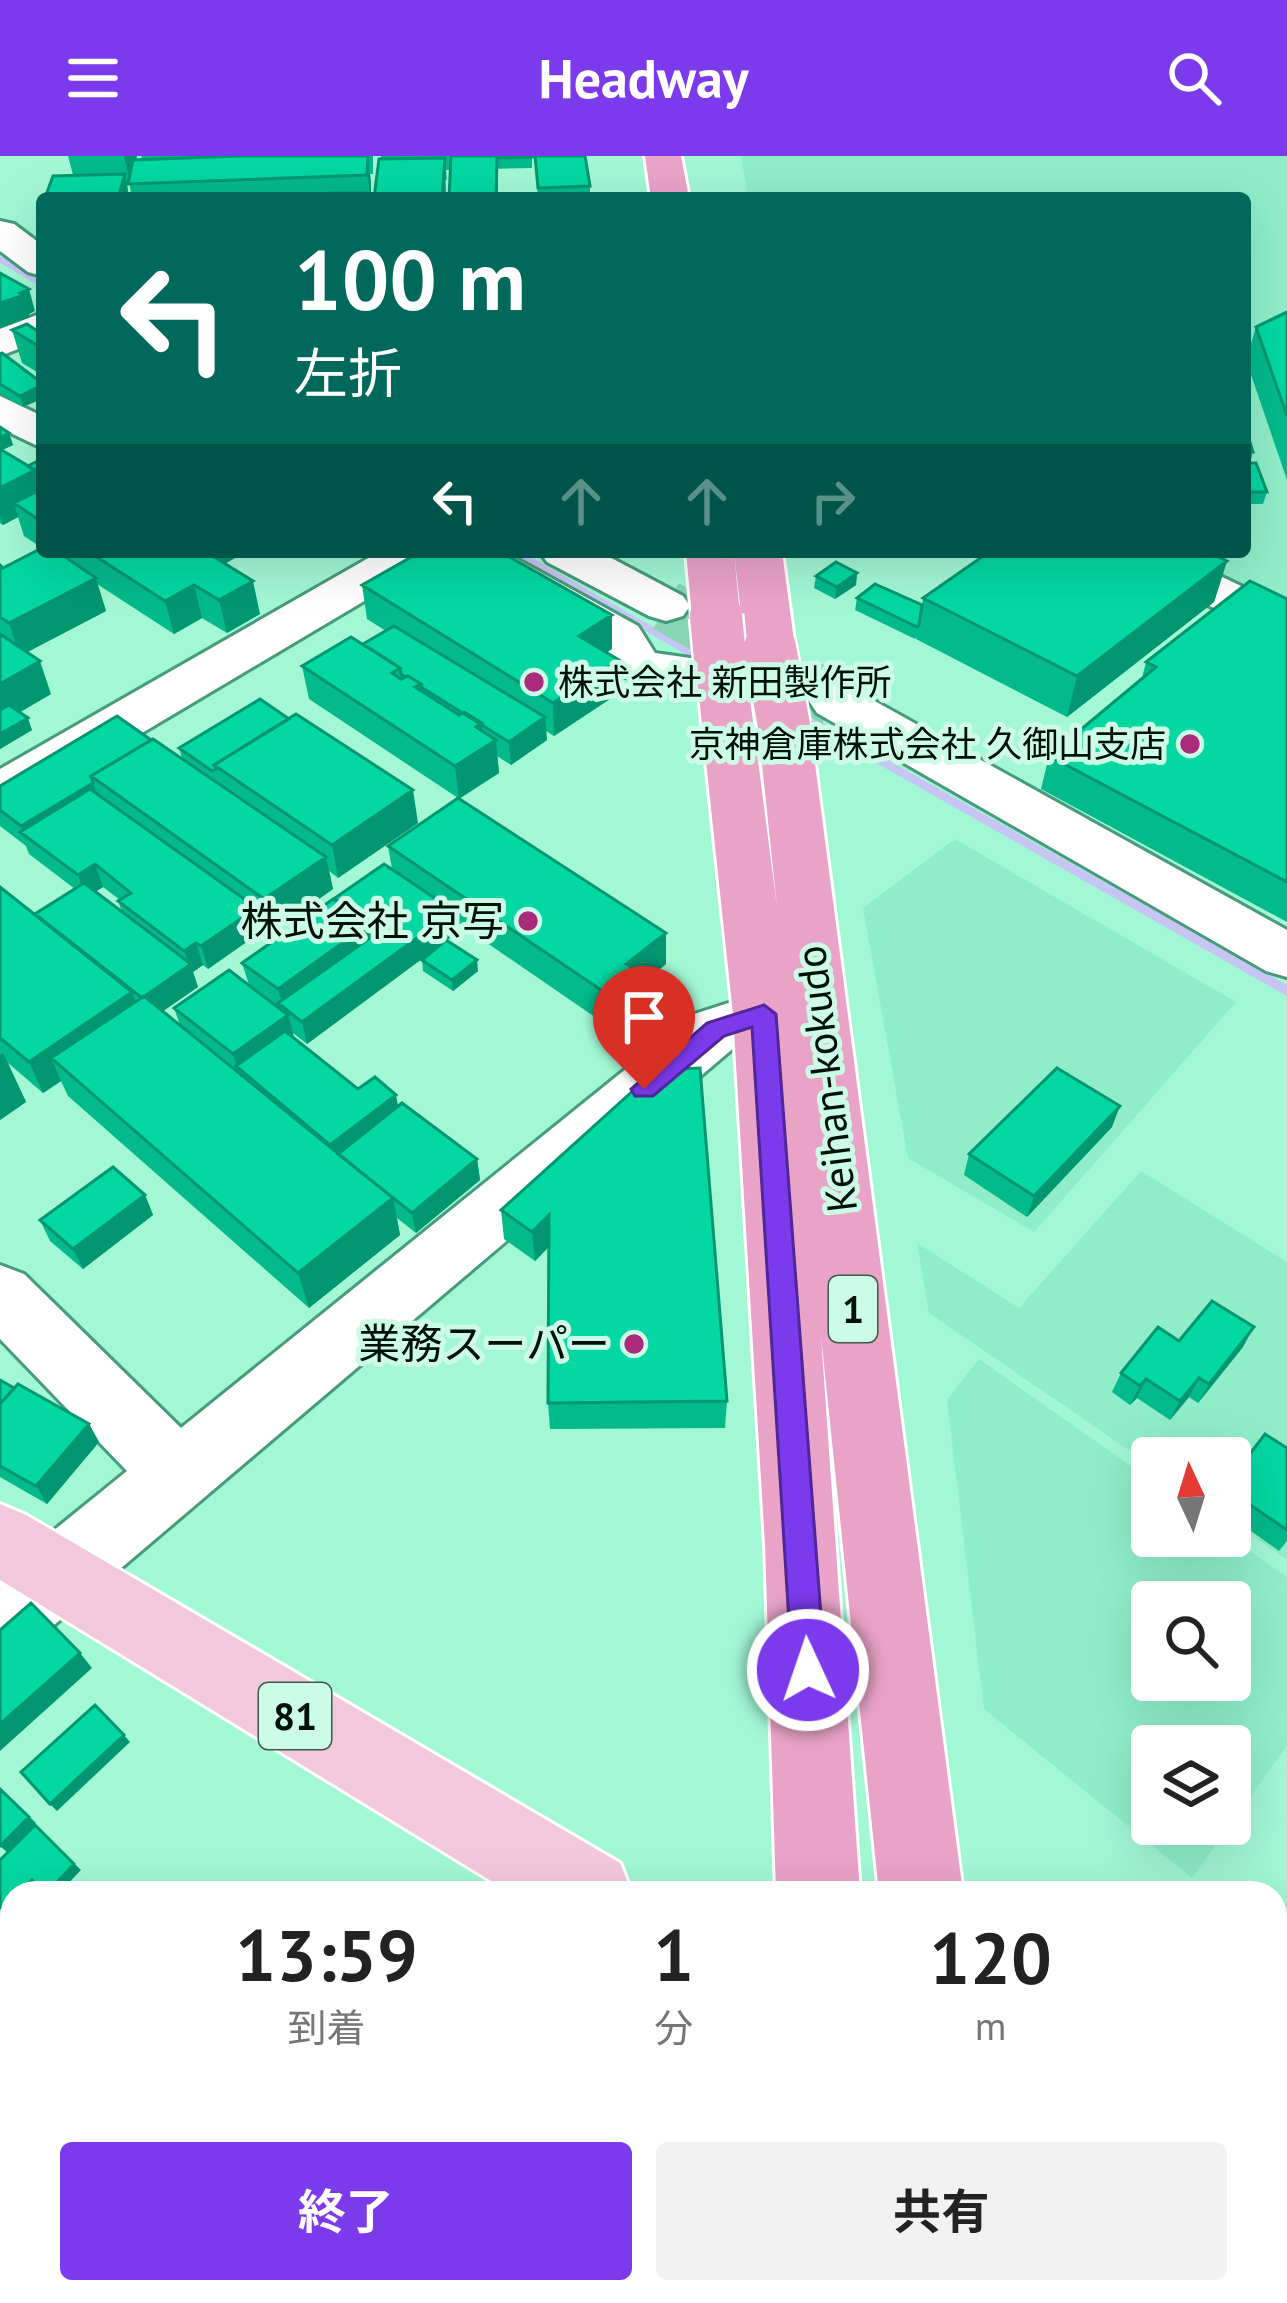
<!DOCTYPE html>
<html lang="ja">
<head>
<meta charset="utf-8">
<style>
  :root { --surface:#fff; --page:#f2f2f2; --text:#222; --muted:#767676; --accent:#7c3aed }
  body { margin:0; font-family:"PT Sans","Noto Sans JP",sans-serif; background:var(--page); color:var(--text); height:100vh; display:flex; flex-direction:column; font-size:45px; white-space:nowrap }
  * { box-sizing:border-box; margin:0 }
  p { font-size:39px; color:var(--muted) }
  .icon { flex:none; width:66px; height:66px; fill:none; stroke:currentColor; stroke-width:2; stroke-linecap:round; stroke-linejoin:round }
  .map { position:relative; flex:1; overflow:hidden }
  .details { position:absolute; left:0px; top:1725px; width:1287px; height:423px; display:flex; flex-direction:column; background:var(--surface); border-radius:36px 36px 0 0; box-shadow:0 12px 48px #0002 }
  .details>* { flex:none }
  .hud { position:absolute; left:36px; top:36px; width:1215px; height:366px; border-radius:12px; box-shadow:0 12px 48px #0002; background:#00695c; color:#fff; overflow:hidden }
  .needle { width:78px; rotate:356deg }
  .buttons { position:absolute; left:1131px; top:1281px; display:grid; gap:24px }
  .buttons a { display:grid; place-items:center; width:120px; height:120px; border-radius:12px; background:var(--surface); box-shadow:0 12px 48px #0002; font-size:60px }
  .pin { position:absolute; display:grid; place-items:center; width:102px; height:102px; color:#fff; margin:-123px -51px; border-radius:50% 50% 50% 0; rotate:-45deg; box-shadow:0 0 12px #0007 }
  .pin .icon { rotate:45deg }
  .me { position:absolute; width:132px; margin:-66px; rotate:357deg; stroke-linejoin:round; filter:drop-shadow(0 0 9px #0008) }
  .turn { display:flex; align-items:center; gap:42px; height:252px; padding:0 60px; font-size:54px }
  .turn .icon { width:156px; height:156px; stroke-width:2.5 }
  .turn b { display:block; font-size:84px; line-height:102px }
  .lanes { display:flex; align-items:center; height:114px; padding:0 60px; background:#0003; justify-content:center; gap:60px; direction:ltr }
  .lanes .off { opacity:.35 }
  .eta { display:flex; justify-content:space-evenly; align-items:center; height:204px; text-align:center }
  .eta b { font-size:72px; font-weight:700; line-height:84px }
  .primary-button { display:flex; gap:24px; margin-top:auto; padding:24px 60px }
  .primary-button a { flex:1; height:138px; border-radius:12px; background:var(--accent); color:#fff; font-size:48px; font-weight:700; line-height:138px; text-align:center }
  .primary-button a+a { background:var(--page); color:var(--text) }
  header { display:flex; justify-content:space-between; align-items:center; height:156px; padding:0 60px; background:var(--accent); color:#fff; font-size:54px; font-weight:700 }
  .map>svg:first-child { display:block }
  .built { fill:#8feec9; fill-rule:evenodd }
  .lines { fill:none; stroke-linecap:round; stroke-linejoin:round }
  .stream { fill:#c7c5f3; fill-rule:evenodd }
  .minor-tunnel { stroke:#8ad4b6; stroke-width:52; stroke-dasharray:52 26; stroke-linecap:butt }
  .minor-casing { stroke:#469b7c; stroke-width:6 }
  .major-casing { stroke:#fff; stroke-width:6 }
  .highway-casing { stroke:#fff; stroke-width:6 }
  .minor { fill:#fff; fill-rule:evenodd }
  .major { fill:#f2c8dd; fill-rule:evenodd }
  .highway { fill:#e9a3c7; fill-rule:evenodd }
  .highway-bridge-casing { stroke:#fff; stroke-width:57; stroke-linecap:butt }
  .highway-bridge { stroke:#e9a3c7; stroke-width:52 }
  .wall { fill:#03ba8b; fill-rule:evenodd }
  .shaded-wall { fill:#029771 }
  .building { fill:#03d8a2; stroke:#029771; stroke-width:3 }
  .route { fill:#7c3aed; stroke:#51269a; stroke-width:3 }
  .poi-dot { fill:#aa2b7b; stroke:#ccfce7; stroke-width:4.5 }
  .labels { text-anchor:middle; stroke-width:10; stroke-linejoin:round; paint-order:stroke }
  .far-poi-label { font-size:36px; fill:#001109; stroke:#ccfce7; text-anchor:start }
  .shield { fill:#ccfce7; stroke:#3d584c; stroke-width:3 }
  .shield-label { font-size:39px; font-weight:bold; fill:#001109 }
  .poi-label { font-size:42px; fill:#001109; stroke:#ccfce7; text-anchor:end }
  .street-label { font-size:42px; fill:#001109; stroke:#ccfce7 }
</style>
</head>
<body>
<header><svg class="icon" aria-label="menu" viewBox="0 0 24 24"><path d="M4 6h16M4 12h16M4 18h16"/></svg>Headway<svg class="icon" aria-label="search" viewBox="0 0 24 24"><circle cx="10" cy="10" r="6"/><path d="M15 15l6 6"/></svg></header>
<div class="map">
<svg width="1287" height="2147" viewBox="0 0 1287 2147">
  <rect width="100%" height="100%" fill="#a2f7d5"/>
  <!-- built -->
  <path class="built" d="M741,0H1287V459L1154,396H1245V42H748Z
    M955,683L1236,846L1034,1076L908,1002L863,752Z
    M1141,1015L1287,1106V1404L1230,1364V1302H1152V1310L929,1157L917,1087L1019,1152Z
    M979,1203L1152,1325V1380H1229L1287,1421V1590L1192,1722L984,1553L947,1244ZM1230,1446V1524H1152V1446ZM1152,1590H1230V1668H1152Z"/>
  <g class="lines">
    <!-- stream -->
    <path class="stream" d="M0,100L42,124V131L0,107Z
      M509,396H522L716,507L714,510H706Z
      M794,551L1287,829V840L790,558V552Z"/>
    <!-- minor-tunnel -->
    <path class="minor-tunnel" d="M666,450L835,545"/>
    <defs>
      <path id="minor" d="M0,65L14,68L42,89V120L28,116L0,95Z
        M42,157V184L0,200V173Z
        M0,240L42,260V292L0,272Z
        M379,396H437L430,406L19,650L0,655V613Z
        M445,396H504L638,470L655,497L739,509L746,520L739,531L721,536L656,531L619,519L602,491L452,406Z
        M540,396H600L683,440L690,450L683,460L666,465L649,460L547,406Z
        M1108,396H1170L1287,452V486L1115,406Z
        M835,529L853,533L1287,774V821L1266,815L817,557L809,545L817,533Z
        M763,836L784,842L793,858L784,874L736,890L27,1492L0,1503V1418L127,1315L0,1183V1109L24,1118L181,1272L694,858Z"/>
      <path id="major" d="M0,1348L26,1359L620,1707L632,1737H511L0,1424Z
        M1275,2098L1287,2104V2147H1208L1203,2136H1275Z"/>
      <path id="highway" d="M645,0H681L689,42H651Z
        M686,396H734L740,460L733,471L716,475L699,471L692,460Z
        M734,396H782L795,492L788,503L770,507L752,503L745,492Z
        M721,496L739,501L746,512L777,751L758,570L766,558L784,553L802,558L810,570L963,1737H879L821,1180L860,1737H776L765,1389L733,858L696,512L703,501Z
        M780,2136H876V2147H780Z
        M902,2136H998V2147H902Z"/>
    </defs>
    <!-- minor casing -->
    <use href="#minor" class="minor-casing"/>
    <!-- major casing -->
    <use href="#major" class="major-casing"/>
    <!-- highway casing -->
    <use href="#highway" class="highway-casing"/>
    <!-- minor -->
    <use href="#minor" class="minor"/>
    <!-- major -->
    <use href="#major" class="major"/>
    <!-- highway -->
    <use href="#highway" class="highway"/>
    <defs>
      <path id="highway-bridge" d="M716,460L721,512
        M770,492L784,570"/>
    </defs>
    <!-- highway-bridge casing -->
    <use href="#highway-bridge" class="highway-bridge-casing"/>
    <!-- highway-bridge -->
    <use href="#highway-bridge" class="highway-bridge"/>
  </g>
  <!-- wall -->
  <path class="wall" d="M68,0H137L136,4L142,3L141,0H373V18H370L371,42H132L129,26H127L129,42H45L73,19Z
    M381,0H532V12L446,14L447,24L381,3Z
    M535,0L590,30V42H538Z
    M1287,156V324L1246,204L1256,171Z
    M42,171V219L22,207L12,174H36Z
    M0,198L42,227L23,251L0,238Z
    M1245,270L1253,296L1250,307L1267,336L1263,348H1245Z
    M0,271L9,277L13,289L2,294L28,310L42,303V330L40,329L42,333V392L24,380L18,361L3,369L0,367Z
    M42,396H245L225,408L260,458L227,477L202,462L174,478L97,428L106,455L27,496L51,538L20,556L32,574L0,593V409L3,412Z
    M407,396H501L612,493L606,497L619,504V537L554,580L546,575L547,584L511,609L497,600L499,617L459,642L666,808L636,832V846L608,870L455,765L457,777L447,784L478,815L453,835L423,815L422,804L431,796L307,888L293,877V882L358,933L398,950L477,1003L480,1024L416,1077L397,1062L400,1079L309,1152L68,940L61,925L43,937L8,907L26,946L0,964V731L36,760L75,733L29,698L26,690L0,670V630L151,584L182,602L179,592L418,667L338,722L329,715L333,733L272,776L260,767L262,775L208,813L203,809L193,816L198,831L163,855L180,869L174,852L249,829L242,807L336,746L335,742L392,713L388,690L458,642L309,543L302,510L363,488L386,475L367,463L362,429L408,403ZM103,731L120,744L118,745L122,756L95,736Z
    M609,396H646V401L620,402Z
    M1227,405L1214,446L1067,561L916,483L917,481L915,483L855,454L857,442L922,449L923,442Z
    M857,417L856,429L835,443L814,432L816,420Z
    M1287,443V766L1041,633L1049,600L1142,522L1146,506Z
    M656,914L727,1245L725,1272L550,1273L548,1247L549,1091L535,1105L504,1083L501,1054Z
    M1112,971L1027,1061L964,1019L969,998Z
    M145,1039L153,1059L83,1113L50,1085L40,1064Z
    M1179,1185L1243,1191L1198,1247L1189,1241L1170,1264L1137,1242L1130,1249L1112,1236L1121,1217Z
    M0,1224L89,1268L99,1286L47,1348L0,1321Z
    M1287,1292V1385L1279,1395L1230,1360V1324Z"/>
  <!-- shaded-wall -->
  <path class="shaded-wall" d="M124,0H137L130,26Z
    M368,0L371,26V42L367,19Z
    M497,0L498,42H496Z
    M445,2L446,42H442Z
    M125,18L129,42H118Z
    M29,133L35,155L29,158L30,161L0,172V147Z
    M42,229V243L23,251L20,240Z
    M9,277L13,289L0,295V282Z
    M35,314L42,336L14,347L18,361L3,369L0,361V332Z
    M210,396H245L214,414Z
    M1227,405L1214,446L1067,561L1077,520Z
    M857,417L856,429L835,443L837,431Z
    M96,422L106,455L20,500L9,467Z
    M253,425L260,458L227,477L219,444Z
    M194,429L202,462L174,478L165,445Z
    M612,459V493L580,513L579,480Z
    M619,504V537L554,580L553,547Z
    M40,505L51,538L0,568V528Z
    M545,561L547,584L511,609L509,586Z
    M28,562L32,574L0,593V578Z
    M482,567L484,591L496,584L499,617L459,643L455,610L476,571Z
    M93,627L101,650L25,679L21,670Z
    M413,634L418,667L338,722L332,689Z
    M326,701L333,733L272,776L264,743Z
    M95,708L103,731L86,742L78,719Z
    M257,752L262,775L208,813L201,790Z
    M454,755L457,777L307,888L302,866Z
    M369,768L373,791L283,851L278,833Z
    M666,777V808L636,832V846L608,870L607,838L626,808Z
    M196,787L203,809L193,816L198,831L150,864L142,842L189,810L184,795Z
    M477,804L478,815L453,835L452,824Z
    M132,836L143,868L51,902L61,925L43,937L29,906Z
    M288,859L294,881L244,917L237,911L233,898Z
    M3,897L26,946L0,964V899Z
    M396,939L400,960L335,1010L330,989Z
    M1120,950L1112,971L1027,1061L1034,1040Z
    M477,1003L480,1024L416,1077L412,1057Z
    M145,1039L153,1059L83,1113L73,1093Z
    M393,1042L400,1079L309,1152L298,1117Z
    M549,1059L551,1088L535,1105L532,1076Z
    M1254,1171L1243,1191L1198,1247L1209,1228Z
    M1199,1222L1189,1241L1170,1264L1180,1245Z
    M1146,1223L1137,1242L1130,1249L1140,1230Z
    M89,1268L99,1286L47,1348L36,1330Z
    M80,1497L92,1512L0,1595V1568Z
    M124,1579L130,1586L57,1655L50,1648Z
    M0,1633L36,1667L7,1696L0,1690Z
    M35,1669L81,1714L59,1737H47Z
    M32,1724L39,1730L32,1737H19Z
    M12,1744V1757L10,1759L3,1754Z
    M0,2048L12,2064V2088L0,2072Z
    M12,2117V2136H20L10,2147H0V2129Z
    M334,2136H340L350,2147H344Z"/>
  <!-- building -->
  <path class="building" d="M239,0H368L367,19L128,28L133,4Z
    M451,0H497L496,42H449Z
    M497,0H532V1L497,2Z
    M535,0H585L590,30L538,32Z
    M445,2L442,42H374L379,3Z
    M125,18L118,42H45L53,20Z
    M329,37H367L366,42H328Z
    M0,117L29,133L20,137L24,139L0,147Z
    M1287,156V260L1256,171Z
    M27,168L36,174L42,171V192L12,174Z
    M2,197L42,227V229L20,240L0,228V198Z
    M1245,270L1253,296H1245Z
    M0,271L9,277L0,282Z
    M0,293L35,314L0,332Z
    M42,303V321L28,310Z
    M1245,307H1256L1267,336H1249L1245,327Z
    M42,333V366L14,347Z
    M42,392V396H58L96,422L9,467L0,461V409L3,412Z
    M89,396H206L253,425L219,444L194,429L165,445Z
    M420,396H501L612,459L579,480L619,504L553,547L362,429Z
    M989,396H1208L1227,405L1077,520L923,442Z
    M836,406L857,417L837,431L816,420Z
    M1250,425L1287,443V726L1049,600L1156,511L1146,506Z
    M875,428L922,449L919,469L917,471L857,442Z
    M394,470L545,561L509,586L421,531V528L408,520L405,521L401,518L400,512L363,488Z
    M0,478L40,505L0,528Z
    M351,481L400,512L392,517L401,523L408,520L421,528L415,531L459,559L464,556L482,567L476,571L496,584L455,610L302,510Z
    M260,543L289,563L214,609L216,613L212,615L179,592Z
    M9,549L28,562L0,578V554Z
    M296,558L413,634L332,689L214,609Z
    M117,560L151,584L91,620L93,627L21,670L0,654V630Z
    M153,583L326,701L264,743L91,620Z
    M90,633L257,752L201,790L196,787L184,795L118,745L131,737L95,708L78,719L20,676Z
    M458,642L666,777L626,808L636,814L607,838L388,690Z
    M384,708L454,755L302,866L278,847L381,774L335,742Z
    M84,727L191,808L142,842L35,758Z
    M0,731L132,836L29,906L0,882Z
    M333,743L369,768L278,833L242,807Z
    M446,784L477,804L452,824L422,804Z
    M229,814L288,859L233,898L174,852Z
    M144,840L393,1042L298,1117L51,902Z
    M285,875L358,933L375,921L396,939L330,989L236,910Z
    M700,912L727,1245L548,1247L549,1059L532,1076L501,1054L656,914Z
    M1057,912L1120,950L1034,1040L969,998Z
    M402,947L477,1003L412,1057L338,998Z
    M113,1011L145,1039L73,1093L40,1064Z
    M1212,1145L1254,1171L1209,1228L1199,1222L1180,1245L1146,1223L1140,1230L1121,1217L1158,1171L1179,1185Z
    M0,1224L14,1232L0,1248Z
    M18,1228L89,1268L36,1330L0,1310V1248Z
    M1265,1278L1287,1292V1374L1230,1335V1324Z
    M31,1447L80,1497L0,1568V1474Z
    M95,1549L124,1579L50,1648L21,1616Z
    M0,1633L29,1661L0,1690Z
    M35,1669L74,1708L47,1737L32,1724L19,1737H12V1744L3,1754L0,1751V1704Z
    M472,1729L480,1737H464Z
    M12,2021V2043L3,2030Z
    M0,2072L12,2088V2117L0,2129Z
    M316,2136H334L344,2147H307Z"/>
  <!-- route -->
  <path class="route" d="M764,849L776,858L825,1514L820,1525L808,1530L797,1525L792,1514L752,871L724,880L653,940H635L631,933L707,867Z"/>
  <!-- markers -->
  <g class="poi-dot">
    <circle cx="534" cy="526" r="12"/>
    <circle cx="1190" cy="588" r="12"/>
    <circle cx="528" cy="765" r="12"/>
    <circle cx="634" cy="1188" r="12"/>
  </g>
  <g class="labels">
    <!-- far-poi labels -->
    <g class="far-poi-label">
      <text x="558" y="539">株式会社 新田製作所</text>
      <text x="1166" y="601" text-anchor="end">京神倉庫株式会社 久御山支店</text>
    </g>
    <!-- shield labels -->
    <g class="shield">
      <rect x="829" y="1120" width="48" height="66" rx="9"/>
      <rect x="259" y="1527" width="72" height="66" rx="9"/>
    </g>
    <g class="shield-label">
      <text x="853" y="1167">1</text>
      <text x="295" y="1574">81</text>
    </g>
    <!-- poi labels -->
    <g class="poi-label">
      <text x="504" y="780">株式会社 京写</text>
      <text x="610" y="1203">業務スーパー</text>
    </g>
    <!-- street labels -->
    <g class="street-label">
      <text transform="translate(826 923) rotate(-97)" y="15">Keihan-kokudo</text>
    </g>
  </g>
</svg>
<div class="buttons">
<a><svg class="needle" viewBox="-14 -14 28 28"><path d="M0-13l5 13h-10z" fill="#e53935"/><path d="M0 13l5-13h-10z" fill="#767676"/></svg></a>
<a><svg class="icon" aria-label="search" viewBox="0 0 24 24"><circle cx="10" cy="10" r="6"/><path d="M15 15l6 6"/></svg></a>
<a><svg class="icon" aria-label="layers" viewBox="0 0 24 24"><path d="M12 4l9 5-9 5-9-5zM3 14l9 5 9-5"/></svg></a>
</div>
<div class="pin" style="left:644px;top:933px;background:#d93025"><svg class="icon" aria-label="arrive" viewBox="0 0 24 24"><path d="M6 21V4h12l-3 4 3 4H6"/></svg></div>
<svg class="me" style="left:808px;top:1514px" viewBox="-20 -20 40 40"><circle r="17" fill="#7c3aed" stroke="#fff" stroke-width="3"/><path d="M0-11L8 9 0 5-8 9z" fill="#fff"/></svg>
<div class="hud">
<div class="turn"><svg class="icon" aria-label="left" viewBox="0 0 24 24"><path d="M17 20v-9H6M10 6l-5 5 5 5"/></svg><div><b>100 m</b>左折</div></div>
<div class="lanes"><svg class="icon" aria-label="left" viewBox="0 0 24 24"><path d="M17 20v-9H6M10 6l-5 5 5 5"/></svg><svg class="icon off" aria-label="ahead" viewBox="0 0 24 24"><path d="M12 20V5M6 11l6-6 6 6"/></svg><svg class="icon off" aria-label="ahead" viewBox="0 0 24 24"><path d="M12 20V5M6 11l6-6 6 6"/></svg><svg class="icon off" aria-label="right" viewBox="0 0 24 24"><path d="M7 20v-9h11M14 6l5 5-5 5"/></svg></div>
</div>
<section class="details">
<div class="eta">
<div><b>13:59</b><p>到着</p></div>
<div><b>1</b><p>分</p></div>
<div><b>120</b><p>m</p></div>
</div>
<div class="primary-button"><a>終了</a><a>共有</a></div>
</section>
</div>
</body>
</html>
